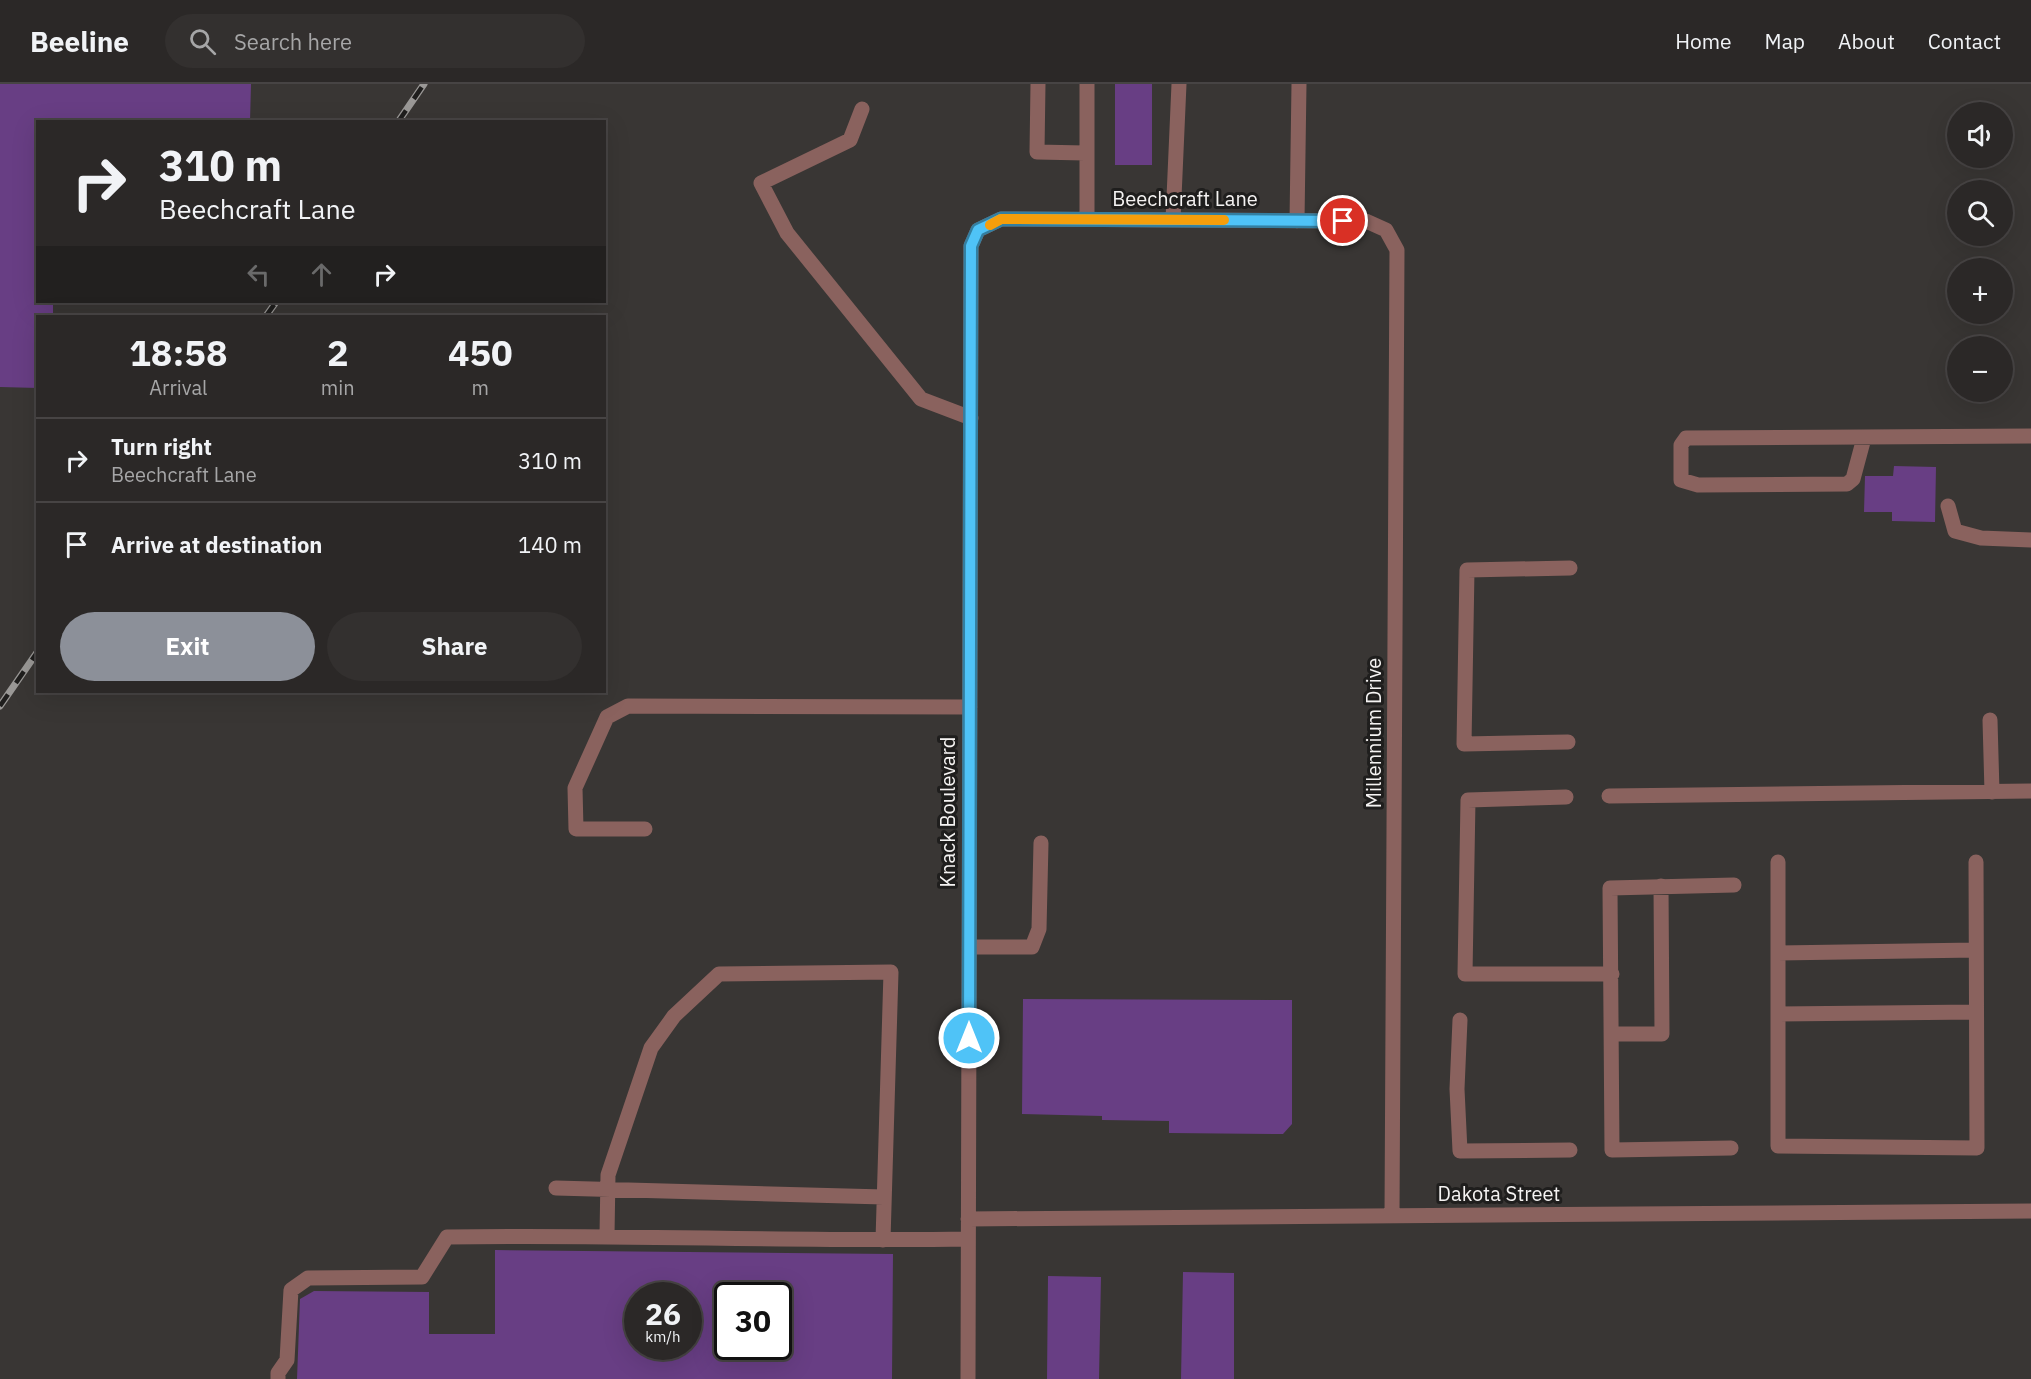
<!DOCTYPE html>
<html lang="en">
<head>
<meta charset="utf-8">
<style>
  :root { --surface:#2b2827; --page:#33302f; --text:#f1f3f6; --muted:#a6a6a7; --line:#474444; --accent:#8c9099 }
  body { margin:0; font-family:"IBM Plex Sans",sans-serif; background:var(--page); color:var(--text); height:100vh; display:flex; flex-direction:column; font-size:22px; white-space:nowrap }
  * { box-sizing:border-box; margin:0 }
  p { font-size:20px; color:var(--muted) }
  .icon { flex:none; width:33px; height:33px; fill:none; stroke:currentColor; stroke-width:2; stroke-linecap:round; stroke-linejoin:round }
  .map { position:relative; flex:1; overflow:hidden }
  .details { position:absolute; left:36px; top:231px; width:570px; height:378px; display:flex; flex-direction:column; background:var(--surface); border-radius:0px; box-shadow:0 6px 24px #0002,0 0 0 2px var(--line) }
  .details>* { flex:none }
  .top-card { position:absolute; left:36px; top:36px; width:570px; height:183px; border-radius:0px; box-shadow:0 6px 24px #0002,0 0 0 2px var(--line); background:#2b2827; color:var(--text); overflow:hidden }
  .buttons { position:absolute; left:1947px; top:18px; display:grid; gap:12px }
  .buttons a { display:grid; place-items:center; width:66px; height:66px; border-radius:50%; background:var(--surface); box-shadow:0 6px 24px #0002,0 0 0 2px var(--line); font-size:30px }
  .speed { position:absolute; left:624px; top:1198px; display:flex; gap:12px; font-size:30px; font-weight:700; text-align:center }
  .speed>* { display:grid; place-content:center; width:78px; height:78px; border-radius:50%; background:var(--surface); box-shadow:0 6px 24px #0002,0 0 0 2px var(--line); line-height:1 }
  .speed small { font-size:15px; font-weight:400 }
  .speed .limit { border:3px solid #111; border-radius:9px; background:#fff; color:#111 }
  .pin { position:absolute; display:grid; place-items:center; width:51px; height:51px; color:#fff; margin:-26px; border:3px solid #fff; border-radius:50%; box-shadow:0 2px 6px #0007 }
  .me { position:absolute; width:66px; margin:-33px; rotate:0deg; stroke-linejoin:round; filter:drop-shadow(0 0 4px #0008) }
  .turn { display:flex; align-items:center; gap:21px; height:126px; padding:0 24px; font-size:27px }
  .turn .icon { width:78px; height:78px; stroke-width:2.5 }
  .turn b { display:block; font-size:42px; line-height:51px }
  .lanes { display:flex; align-items:center; height:57px; padding:0 24px; background:#0003; justify-content:center; gap:30px; direction:ltr }
  .lanes .off { opacity:.35 }
  .eta { display:flex; justify-content:space-evenly; align-items:center; height:102px; text-align:center }
  .eta b { font-size:36px; font-weight:700; line-height:42px }
  .cta { display:flex; gap:12px; margin-top:auto; padding:12px 24px }
  .cta a { flex:1; height:69px; border-radius:36px; background:var(--accent); color:#fff; font-size:24px; font-weight:700; line-height:69px; text-align:center }
  .cta a+a { background:var(--page); color:var(--text) }
  ul { padding:0; list-style:none }
  li { display:flex; align-items:center; gap:18px; height:84px; padding:0 24px; border-top:2px solid var(--line) }
  li div { flex:1 }
  li b { display:block; font-size:22px }
  li em { font-style:normal }
  header { display:flex; align-items:center; gap:36px; box-sizing:border-box; height:84px; padding:0 30px; background:var(--surface); border-bottom:2px solid var(--line) }
  header strong { font-size:28px }
  nav { display:flex; gap:33px; margin-inline-start:auto; font-size:21px }
  .search { width:420px; height:54px; background:var(--page); display:flex; align-items:center; gap:15px; box-sizing:border-box; padding:0 21px; border-radius:33px; color:var(--muted); font-size:22px }
  .map>svg:first-child { display:block }
  .building { fill:#683e84; fill-rule:evenodd }
  .lines { fill:none; stroke-linecap:round; stroke-linejoin:round }
  .minor { stroke:#8a625e; stroke-width:15 }
  .rail-casing { stroke:#9a9896; stroke-width:7 }
  .rail { stroke:#1f1e1d; stroke-width:4.5; stroke-dasharray:14; stroke-linecap:butt }
  .route-casing { stroke:#337fa1; stroke-width:15 }
  .route { stroke:#4fc3f7; stroke-width:10 }
  .slow { stroke:#f59e0b; stroke-width:10 }
  .labels { text-anchor:middle; stroke-width:6; stroke-linejoin:round; paint-order:stroke }
  .street-label { font-size:20px; fill:#f5f3f2; stroke:#1f1e1d }
</style>
</head>
<body>
<header>
<strong>Beeline</strong>
<div class="search"><svg class="icon" aria-label="search" viewBox="0 0 24 24"><circle cx="10" cy="10" r="6"/><path d="M15 15l6 6"/></svg>Search here</div>
<nav><a>Home</a><a>Map</a><a>About</a><a>Contact</a></nav>
</header>
<div class="map">
<svg width="2031" height="1295" viewBox="0 0 2031 1295">
  <rect width="100%" height="100%" fill="#393634"/>
  <!-- building -->
  <path class="building" d="M0,0H251L250,38H38V218H53V232H38V304L0,303Z
    M1115,0H1152V81H1115Z
    M1894,382L1936,383L1935,438L1892,437V428H1864L1865,392H1893Z
    M1023,915L1292,916V1040L1283,1050L1169,1049V1037L1102,1036V1032L1022,1030Z
    M495,1166L893,1170L892,1295H297L300,1215L314,1207L429,1208V1250H495ZM638,1212H688V1263H638ZM728,1212H778V1263H728Z
    M1183,1188L1234,1189V1295H1181Z
    M1048,1192L1101,1193L1099,1295H1047Z"/>
  <g class="lines">
    <!-- minor -->
    <path class="minor" d="M1038,0L1037,68L1085,69
      M1087,0V135
      M862,25L850,56L761,99L787,149L921,315L971,334
      M1173,136L1179,0
      M1297,137L1299,0
      M1864,354L1853,395L1847,400L1698,401L1681,396V361L1686,354L2031,352
      M1948,422L1955,447L1981,454L2031,456
      M1990,636L1992,708
      M1568,658L1464,660L1467,486L1570,484
      M1609,712L2031,707
      M1566,713L1468,716L1465,890H1612
      M645,745H576L575,704L607,633L628,622L970,623
      M1778,778V1062L1977,1064L1976,778
      M969,863H1032L1039,845L1041,759
      M1778,869L1976,866
      M1778,930L1976,928
      M1460,936L1457,1005L1460,1067L1570,1066
      M1612,950H1662L1661,802
      M1731,1064L1612,1066L1610,804L1734,801
      M556,1104L884,1113
      M968,1135L2031,1127
      M607,1151L608,1091L651,964L674,932L719,890L891,888L883,1156
      M278,1295V1289L287,1276L291,1206L308,1194L422,1193L447,1153C621,1150 794,1158 968,1155
      M968,1295L971,162L978,146L1001,135L1366,137L1386,146L1397,166L1392,1131"/>
    <defs>
      <path id="rail" d="M398,38L424,0
        M266,232L276,218
        M0,622L38,567"/>
    </defs>
    <!-- rail casing -->
    <use href="#rail" class="rail-casing"/>
    <!-- rail -->
    <use href="#rail" class="rail"/>
  </g>
  <g class="lines">
    <defs>
      <path id="route" d="M969,954L971,162L978,146L1001,135L1343,137"/>
    </defs>
    <!-- route casing -->
    <use href="#route" class="route-casing"/>
    <!-- route -->
    <use href="#route" class="route"/>
    <!-- slow -->
    <path class="slow" d="M990,141L1001,135L1224,136"/>
  </g>
  <g class="labels">
    <!-- street labels -->
    <g class="street-label">
      <text x="1185" y="122">Beechcraft Lane</text>
      <text transform="translate(1374 649) rotate(-90)" y="7">Millennium Drive</text>
      <text transform="translate(948 728) rotate(-90)" y="7">Knack Boulevard</text>
      <text x="1499" y="1117">Dakota Street</text>
    </g>
  </g>
</svg>
<div class="buttons">
<a><svg class="icon" aria-label="sound" viewBox="0 0 24 24"><path d="M4 9h4l5-4v14l-5-4H4zM17 9q2 3 0 6"/></svg></a>
<a><svg class="icon" aria-label="search" viewBox="0 0 24 24"><circle cx="10" cy="10" r="6"/><path d="M15 15l6 6"/></svg></a>
<a>+</a>
<a>−</a>
</div>
<div class="speed"><div>26<small>km/h</small></div><div class="limit">30</div></div>
<div class="pin" style="left:1343px;top:137px;background:#d93025"><svg class="icon" aria-label="arrive" viewBox="0 0 24 24"><path d="M6 21V4h12l-3 4 3 4H6"/></svg></div>
<svg class="me" style="left:969px;top:954px" viewBox="-20 -20 40 40"><circle r="17" fill="#4fc3f7" stroke="#fff" stroke-width="3"/><path d="M0-11L8 9 0 5-8 9z" fill="#fff"/></svg>
<div class="top-card">
<div class="turn"><svg class="icon" aria-label="right" viewBox="0 0 24 24"><path d="M7 20v-9h11M14 6l5 5-5 5"/></svg><div><b>310 m</b>Beechcraft Lane</div></div>
<div class="lanes"><svg class="icon off" aria-label="left" viewBox="0 0 24 24"><path d="M17 20v-9H6M10 6l-5 5 5 5"/></svg><svg class="icon off" aria-label="ahead" viewBox="0 0 24 24"><path d="M12 20V5M6 11l6-6 6 6"/></svg><svg class="icon" aria-label="right" viewBox="0 0 24 24"><path d="M7 20v-9h11M14 6l5 5-5 5"/></svg></div>
</div>
<section class="details">
<div class="eta">
<div><b>18:58</b><p>Arrival</p></div>
<div><b>2</b><p>min</p></div>
<div><b>450</b><p>m</p></div>
</div>
<ul>
<li><svg class="icon" aria-label="right" viewBox="0 0 24 24"><path d="M7 20v-9h11M14 6l5 5-5 5"/></svg><div><b>Turn right</b><p>Beechcraft Lane</p></div><em>310 m</em></li>
<li><svg class="icon" aria-label="arrive" viewBox="0 0 24 24"><path d="M6 21V4h12l-3 4 3 4H6"/></svg><div><b>Arrive at destination</b></div><em>140 m</em></li>
</ul>
<div class="cta"><a>Exit</a><a>Share</a></div>
</section>
</div>
</body>
</html>
